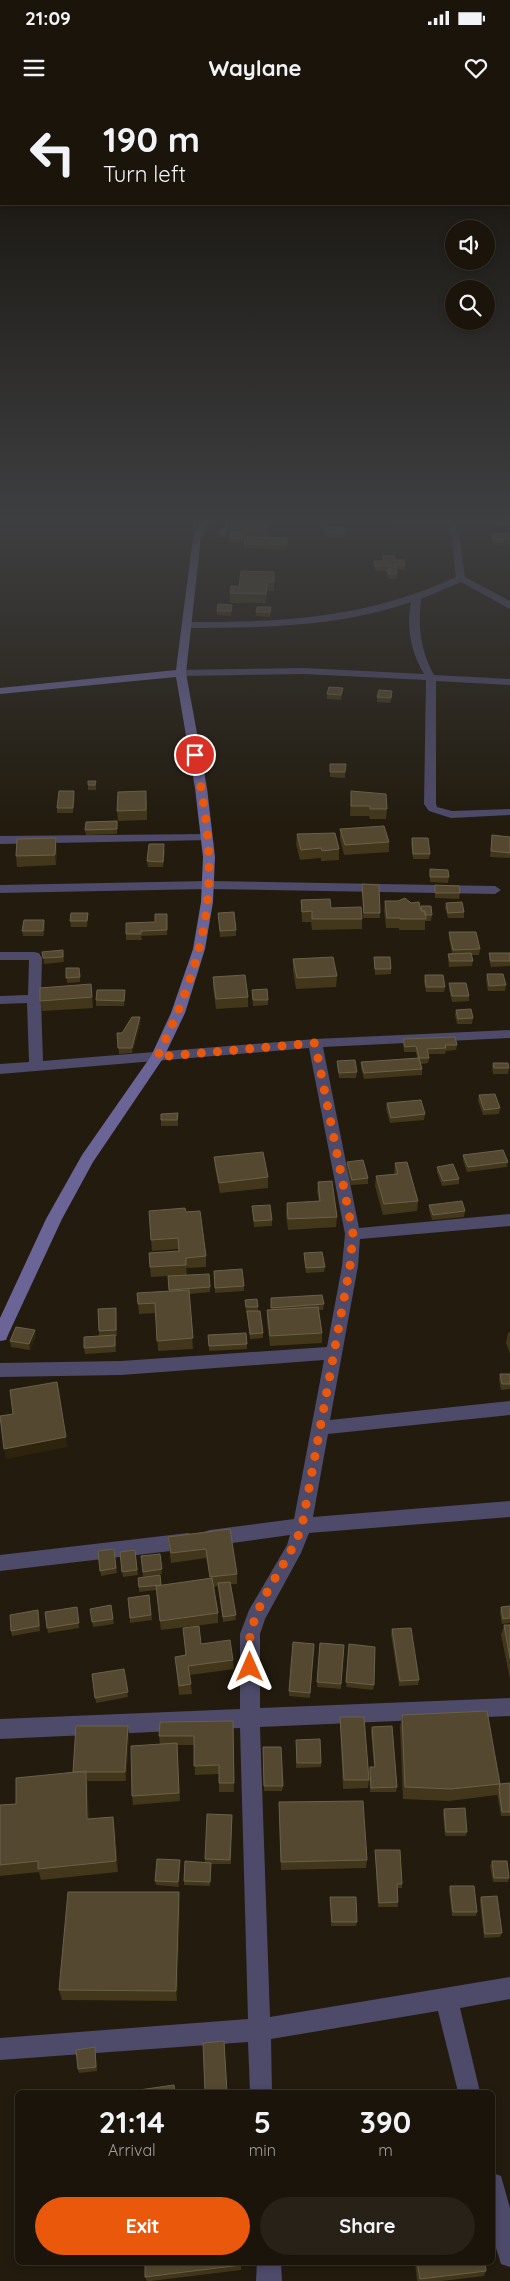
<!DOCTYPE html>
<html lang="en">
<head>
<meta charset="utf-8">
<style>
  :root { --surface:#1a140a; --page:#272118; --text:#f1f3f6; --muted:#9f9e9c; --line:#38332b; --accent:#ea580c }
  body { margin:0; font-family:Quicksand,sans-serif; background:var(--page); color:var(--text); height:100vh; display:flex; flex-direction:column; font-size:19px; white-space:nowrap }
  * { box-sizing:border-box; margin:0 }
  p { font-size:16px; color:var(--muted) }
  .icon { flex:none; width:28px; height:28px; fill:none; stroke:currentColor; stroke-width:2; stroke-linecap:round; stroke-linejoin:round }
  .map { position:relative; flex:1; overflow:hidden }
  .side { position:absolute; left:15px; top:1990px; width:480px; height:175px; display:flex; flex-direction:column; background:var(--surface); border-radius:8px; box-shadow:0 2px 8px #0003,0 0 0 1px var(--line) }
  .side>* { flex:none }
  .top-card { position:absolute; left:0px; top:0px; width:510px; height:105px; box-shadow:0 2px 8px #0003,0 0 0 1px var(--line); background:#1a140a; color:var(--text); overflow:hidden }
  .buttons { position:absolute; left:445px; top:120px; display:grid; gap:10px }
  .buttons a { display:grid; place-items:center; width:50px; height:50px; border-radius:50%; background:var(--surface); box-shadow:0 2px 8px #0003,0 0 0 1px var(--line); font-size:25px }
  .pin { position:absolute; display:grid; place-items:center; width:42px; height:42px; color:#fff; margin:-21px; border:2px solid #fff; border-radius:50%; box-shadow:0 1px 5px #0007 }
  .me { position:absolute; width:55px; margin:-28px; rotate:0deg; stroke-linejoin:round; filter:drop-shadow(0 0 4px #0008) }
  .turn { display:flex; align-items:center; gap:18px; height:105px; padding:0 20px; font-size:22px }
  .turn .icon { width:65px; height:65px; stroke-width:2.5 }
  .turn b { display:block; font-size:35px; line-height:42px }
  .eta { display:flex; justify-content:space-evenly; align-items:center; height:85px; text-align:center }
  .eta b { font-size:30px; font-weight:800; line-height:35px }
  .cta { display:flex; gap:10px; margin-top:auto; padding:10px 20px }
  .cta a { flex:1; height:58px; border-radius:30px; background:var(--accent); color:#fff; font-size:20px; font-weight:800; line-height:58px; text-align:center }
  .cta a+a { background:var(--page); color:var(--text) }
  .status { display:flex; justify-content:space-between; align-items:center; height:35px; padding:0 25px; background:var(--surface); direction:ltr }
  .status svg { height:14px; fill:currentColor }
  header { display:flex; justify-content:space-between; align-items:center; height:65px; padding:0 20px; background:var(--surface); font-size:22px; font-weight:800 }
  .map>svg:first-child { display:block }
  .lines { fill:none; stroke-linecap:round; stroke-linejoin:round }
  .street { fill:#4e4a6a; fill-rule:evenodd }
  .secondary { fill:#6a6497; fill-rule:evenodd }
  .wall { fill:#42371b }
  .shaded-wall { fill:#2e240d }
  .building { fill:#544930; stroke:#6a614a }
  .route { stroke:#ea580c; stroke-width:9; stroke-dasharray:0 16.2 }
</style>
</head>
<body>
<div class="status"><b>21:09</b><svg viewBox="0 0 49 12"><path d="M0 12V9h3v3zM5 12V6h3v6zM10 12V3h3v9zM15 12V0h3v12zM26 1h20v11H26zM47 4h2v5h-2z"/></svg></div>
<header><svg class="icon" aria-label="menu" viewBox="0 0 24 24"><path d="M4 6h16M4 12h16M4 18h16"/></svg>Waylane<svg class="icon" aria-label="heart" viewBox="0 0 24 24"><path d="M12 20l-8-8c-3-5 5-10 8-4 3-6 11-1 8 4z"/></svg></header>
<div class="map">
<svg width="510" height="2181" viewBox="0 0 510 2181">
  <rect width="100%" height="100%" fill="#221b0e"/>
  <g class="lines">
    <!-- street -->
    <path class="street" d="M449,419H457L465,477L510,501V509L461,482L421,499C418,526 420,550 434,575L510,579V585L436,581V704L437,707L452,711L510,709V715L451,718L429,711L424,704L426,580L304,574L181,576L176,573L181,570L304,568L424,574C411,552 406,527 411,502C339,527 261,528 186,528L181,525L186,522C285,522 364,519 456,477Z
      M207,734L211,736L213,738L211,740L0,744V736Z
      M208,781L495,786L501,790L495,794L208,789L0,793V785Z
      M0,852H34L39,853L42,858L41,899L43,961L315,939L510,930V938L323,947L359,1128L510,1114V1126L360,1139L358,1166L330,1320L510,1301V1315L328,1334L313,1417L510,1401V1417L309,1433L301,1453L265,1519L260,1534V1608L510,1598V1616L260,1627L270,1917L510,1877V1899L460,1908L480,1992H458L438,1911L271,1939L272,1992H250L248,1942L0,1960V1938L248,1919L240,1628L0,1639V1619L240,1609V1534L249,1510L287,1445L290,1435L210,1446L204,1444L201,1438L204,1432L210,1430L294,1419L324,1260L121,1275L0,1277V1263L121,1261L327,1247L342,1166L345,1134L309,948L0,974V964L29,962L27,903L0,904V896L28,895L29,860H0Z
      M188,1433L194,1435L197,1441L194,1447L188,1449L0,1471V1455Z
      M492,2073L501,2076L510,2108V2167L501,2164L492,2135Z
      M257,2162H281L282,2181H256Z"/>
    <!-- secondary -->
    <path class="secondary" d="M208,419H218L207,427L201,437L186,573L207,688L215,757L213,802L205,849L185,913L164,957L93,1062L62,1119L8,1235L6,1240L0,1241V1218L46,1119L82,1055L151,956L171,913L193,849L201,802L203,757L195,688L176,577L0,594V588L176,570L193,437L200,423Z
      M385,419H510V425L389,422Z"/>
  </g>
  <!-- wall -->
  <path class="wall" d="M268,420V437H243L242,443H230L231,428Z
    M346,428L345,438L325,437L326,432Z
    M219,432L227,433L226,437H219Z
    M510,433V444L494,445L491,439L492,434Z
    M287,438V450L244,448V444Z
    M383,456L395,460L405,465V470H396L397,479H388L387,471H375L374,461H383Z
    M274,472V491H267L266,503H230V493L239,487Z
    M232,505L231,516L217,515V511Z
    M271,507L270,517L256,516V512Z
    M343,588L341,600L327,599V594Z
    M392,596L390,603L377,602V597Z
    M330,664H346L345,678L330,677Z
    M96,681V690H88V685Z
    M351,691L387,709L386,719H370L369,716H350Z
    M75,696L73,713H57V708Z
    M147,701V720L118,721L117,711Z
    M117,721V734L86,735L85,730Z
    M340,729L389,742V752L344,755L340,739Z
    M297,734L339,749V760L321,761V758L300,760L296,744Z
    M492,735L510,737V758L490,757Z
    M412,738L430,754L429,759H413L411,743Z
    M57,748L56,765L17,767L16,756Z
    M165,750L163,767H148L147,761Z
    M430,769L449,777L448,783L430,782Z
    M362,784L380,813V818H363Z
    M435,785L460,793L459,799L435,798Z
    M301,800L331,808L362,819V829L312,830L311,822H302Z
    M385,801L421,810V806L432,815L431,821H425V830H399V828H386L384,811Z
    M446,803L464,812V818H448L445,808Z
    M88,813L87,827H71L70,821Z
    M218,813L236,830V836L220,837Z
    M167,814V835L141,836L142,840H126V834L155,822Z
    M44,820L45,825L44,836H23L22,831Z
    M449,832L480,849L479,855H471L473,861L472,866L449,867L448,859V854L452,853L449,838Z
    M63,850L64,862L44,864L43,858Z
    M489,853H510V866L491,867L489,859Z
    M374,857L391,869V874L375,875Z
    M293,859L337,876L336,887L296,889L293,870Z
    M66,868L80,873V882L67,883Z
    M487,874L506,885L505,891H488L486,880Z
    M425,875L445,887L444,892H426L424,881Z
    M213,877L248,897V907L216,909L213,887Z
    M449,883L469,896V901L452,902L449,889Z
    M91,884L93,908L42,911L40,901Z
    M252,890L268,900V905L253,906Z
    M125,896L124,906H96V900Z
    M456,910L473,918L472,924H457L455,915Z
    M141,923L132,953L119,954L117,933H122Z
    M403,939L457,945L456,950L446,951L445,954H428L429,958L428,963L421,964L422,969V975L364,979L361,968V962L417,958L416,952H404L403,944Z
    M337,961L357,972L356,978H339L337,966Z
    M493,963L509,968L508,974H493L492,968Z
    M479,995L500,1008L499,1014L483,1015L478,1001Z
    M387,1003L425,1014L424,1020L390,1023L386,1009Z
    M178,1013V1026H161V1020Z
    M463,1055L508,1062L507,1067L467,1072L463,1060Z
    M214,1057L268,1077V1088L220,1093L215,1068Z
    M347,1062L368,1078V1084L351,1085L346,1067Z
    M395,1063L418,1101L417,1111L383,1115L375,1086L376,1076L394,1074Z
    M437,1067L459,1079V1084L442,1086L437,1072Z
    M318,1082L337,1117L336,1127L288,1130L286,1114L287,1103L319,1101L317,1092Z
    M429,1105L465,1111L464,1117L432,1120L429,1110Z
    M252,1106L272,1120V1126L254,1127Z
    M149,1111L186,1112L206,1156V1167L186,1168L187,1175L210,1187V1192L189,1194L193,1249L158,1251L156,1213L139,1214L137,1193L169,1191L168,1176L151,1177L150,1167L179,1151V1149L152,1151Z
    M304,1153L325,1167L324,1172L306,1173L304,1158Z
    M214,1171L244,1186V1191L215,1193Z
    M271,1198L324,1204L323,1210H319L322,1233V1243L270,1246L267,1221V1210H271Z
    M245,1200L258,1207V1211L263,1233V1238L250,1239L247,1213H246Z
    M116,1208L117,1236H115L116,1252L85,1254L84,1248L99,1236V1231Z
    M35,1230L36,1236L30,1250L11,1247L10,1241Z
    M510,1232V1254L506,1243L508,1233Z
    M208,1235L247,1244V1249L209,1251Z
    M500,1274H510V1289L501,1290L499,1279Z
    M230,1429L237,1474V1484H231L236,1520L223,1522L218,1486L214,1487L218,1513V1523L161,1530L156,1490L139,1492L138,1478L161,1485L210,1479L206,1458L171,1463L168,1437Z
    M114,1449L117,1473L101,1476L98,1451Z
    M135,1450L138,1475L123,1477L120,1452Z
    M160,1454L162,1474L143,1477L141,1456Z
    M149,1495L152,1520L130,1523L128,1498Z
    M111,1505L114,1524L93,1527L90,1509Z
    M510,1506V1523L502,1524L500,1512L501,1507Z
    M77,1507L79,1528L48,1533L47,1528Z
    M39,1515L40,1531L12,1536L11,1531Z
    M504,1525H510V1579L501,1535Z
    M183,1528L201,1544L233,1560L234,1569L190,1575L192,1594L179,1595L175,1557L186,1555Z
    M392,1529L419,1580L418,1585L399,1586L391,1534Z
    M320,1543L344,1545L341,1589L317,1587Z
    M314,1544L310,1598L289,1596V1591Z
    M349,1544L374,1585L373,1590L346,1587Z
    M124,1569L128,1597L96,1603L92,1574Z
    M402,1615L500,1684L510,1683V1716H501L497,1693V1695L449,1701L403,1699L400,1627Z
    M340,1617L369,1680L368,1688L343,1689L340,1626Z
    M233,1621L234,1692H219V1674L195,1675L194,1645H177L180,1701L133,1705L132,1696L160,1644L159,1636Z
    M372,1627L397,1687L396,1692H370L369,1671L370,1667H374L371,1632Z
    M129,1635L126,1681H87L89,1719L115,1728L118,1772L41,1780L39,1772L0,1776V1705L16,1704L73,1673Z
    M296,1640L321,1663V1667L296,1668Z
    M263,1647L283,1686L282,1691H264Z
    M279,1702L367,1760L366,1768L281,1770Z
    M444,1709L467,1732L466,1736H445L443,1713Z
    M232,1715L231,1764H211L210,1786L184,1785V1781L205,1762V1759Z
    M375,1750L402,1784V1788H397L398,1802V1807H378L375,1754Z
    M180,1760L179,1787L156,1785L155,1781Z
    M492,1761L509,1778L508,1782H493L490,1766Z
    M450,1786L477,1812L476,1816H452L449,1790Z
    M330,1797L357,1822L356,1826H331Z
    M481,1797L502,1833L500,1837L484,1838L480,1801Z
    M180,1803L177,1901L62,1900L59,1890Z
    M95,1947L97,1971L79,1973L78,1969Z
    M241,2162V2170L151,2181H147L145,2177Z
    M415,2162H485L486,2171L484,2176L442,2181H417Z"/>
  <!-- shaded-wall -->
  <path class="shaded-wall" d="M74,691L75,696L73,713V708Z
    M56,738L57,748L56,765L55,755Z
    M44,820L45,825L44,836L43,831Z
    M140,917L141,923L132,953V948Z
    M35,1230L36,1236L30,1250L29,1244Z
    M66,1337L68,1347L6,1359L4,1349Z
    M128,1626L129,1635L126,1681L125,1672Z
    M86,1671L88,1683L89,1731L87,1719Z
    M113,1717L115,1728L118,1772L116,1761Z
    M180,1760V1764L179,1787L178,1782Z
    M179,1792L180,1803L177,1901L176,1891Z"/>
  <!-- building -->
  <path class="building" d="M231,419L268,420V428H231Z
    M326,427L346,428L345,433L326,432Z
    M221,428H227L226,433L219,432Z
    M231,432L243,433L242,439L230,438Z
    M510,433V439L494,440L492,434Z
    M245,437L287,438V445L244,444Z
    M383,456H394L395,460H404L405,465H395L397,474H388L387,469H390L389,466H375L374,461H384Z
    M241,471L274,472V482H267L266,494L230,493L231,486L239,487Z
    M218,504L232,505L231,511H217Z
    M257,507H271L270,512H256Z
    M329,587L343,588L341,595L327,594Z
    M379,590L392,591L391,598L377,597Z
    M330,664H346L345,672H330Z
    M88,681H96L95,685H88Z
    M59,691H74L73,708H57Z
    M146,691V710L117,711L118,692Z
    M351,691L386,694L387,709H370V706H351Z
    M117,721V729L85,730L86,722Z
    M384,726L389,742L345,745L340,729Z
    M335,733L339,749L322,751L321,748L301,750L297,734Z
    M492,735L510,737V753L491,751Z
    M56,738L55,755L16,756L17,739Z
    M412,738H428L430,754H413Z
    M149,744H164L163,762L147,761Z
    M430,769L448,770L449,777H430Z
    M362,784L379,785L380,813H364Z
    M435,785L459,786L460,793H435Z
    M405,798L411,803L419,802L421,811H425L426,819H400V818H387L385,801H398Z
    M330,799L331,808L361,807L362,819H312V811L302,812L301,800Z
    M462,802L464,812L448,813L446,803Z
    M421,806H431L432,815H425V811H422Z
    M234,812L236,830L220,831L218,813Z
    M71,813H88L87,821H70Z
    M155,814H167V830L141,831V834H126V823L155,822Z
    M24,820H44L43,831H22Z
    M449,832H476L480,849L453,850Z
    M63,850V857L43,858L42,852Z
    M471,853L473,861H450L448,854Z
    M489,853H510V861H491Z
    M333,857L337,876L297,878L293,859Z
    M374,857H390L391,869H375Z
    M66,868H79L80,877L66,878Z
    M487,874H503L506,885L489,886Z
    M245,875L248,897L216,899L213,877Z
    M425,875H443L445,887H426Z
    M449,883H466L469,896H452Z
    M91,884L92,897L40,901V888Z
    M267,889L268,900H253L252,890Z
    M97,890H125L124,901L96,900Z
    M471,909L473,918L458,919L456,910Z
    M132,917H140L132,948H118L117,933H122Z
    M455,937L457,945H445L446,948L427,949L429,958H419L416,946L405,947L403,939Z
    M419,958L422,969L364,973L361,962Z
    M355,960L357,972L339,973L337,961Z
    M493,963H508L509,968H494Z
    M495,994L500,1008L484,1010L479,995Z
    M421,1000L425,1014L391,1018L387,1003Z
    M178,1013L177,1020H161V1014Z
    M503,1050L508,1062L468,1067L463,1055Z
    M263,1052L268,1077L219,1083L214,1057Z
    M363,1060L368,1078L352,1080L347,1062Z
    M407,1062L418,1101L384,1104L376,1076L398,1074L395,1063Z
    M453,1064L459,1079L443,1081L437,1067Z
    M332,1081L337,1117L288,1119L287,1103L320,1101L318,1082Z
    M462,1101L465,1111L433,1115L429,1105Z
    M270,1105L272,1120L254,1121L252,1106Z
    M185,1108L186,1112L200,1111L206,1156L186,1158V1165L150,1167L149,1153L179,1151L178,1138L151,1140L149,1111Z
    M322,1152L325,1167L306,1168L304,1153Z
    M242,1169L244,1186L215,1188L214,1171Z
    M209,1174L210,1187L169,1190L168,1176Z
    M189,1190L193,1238L157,1241L155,1203L138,1204L137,1193Z
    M322,1195L324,1204L271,1208V1198Z
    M257,1199L258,1207H246L245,1200Z
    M318,1207L322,1233L270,1236L267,1210Z
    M116,1208V1230L99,1231L98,1209Z
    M247,1211H260L263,1233L250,1234Z
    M16,1227L35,1230L29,1244L10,1241Z
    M246,1233L247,1244L209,1246L208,1235Z
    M115,1235V1246L84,1248V1237Z
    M500,1274H510V1284H502Z
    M57,1282L66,1337L4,1349L0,1316L13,1314L10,1290Z
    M230,1429L237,1474L210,1477L206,1449L171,1453L168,1437Z
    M114,1449L116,1468L100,1471L98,1451Z
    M135,1450L137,1470L122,1472L120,1452Z
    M160,1454L162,1469L143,1472L141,1456Z
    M160,1475L161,1485L139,1487L138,1478Z
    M212,1478L218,1513L160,1521L156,1486Z
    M230,1482L236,1515L223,1517L218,1483Z
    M149,1495L151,1515L130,1518L128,1498Z
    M111,1505L113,1519L92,1522L90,1509Z
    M510,1506V1518L503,1519L501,1507Z
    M77,1507L79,1523L47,1528L45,1512Z
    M38,1510L39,1526L11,1531L10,1515Z
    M504,1525H510V1558Z
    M199,1526L201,1544L230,1540L233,1560L188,1566L191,1584L179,1586L175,1557L186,1555L183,1528Z
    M411,1528L419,1580L400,1581L392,1529Z
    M293,1542L314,1544L310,1593L289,1591Z
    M320,1543L344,1545L341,1584L317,1582Z
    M349,1544L375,1547L374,1585L346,1582Z
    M124,1569L128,1592L95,1598L92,1574Z
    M487,1611L500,1684L451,1689L405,1687L402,1615Z
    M340,1617H364L369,1680H344Z
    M233,1621L234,1683H219V1665L194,1666V1636H159L160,1622Z
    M76,1626H128L125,1672H73Z
    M392,1626L397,1687L371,1688L370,1667H375L372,1627Z
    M320,1639L321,1663H297L296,1640Z
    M177,1643L179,1693L132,1696L131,1646Z
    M263,1647H281L283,1686H264Z
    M86,1671L87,1719L113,1717L116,1761L38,1769V1761L0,1765V1705L16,1704V1678Z
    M510,1683V1712H502L499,1689L500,1684Z
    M363,1701L367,1760L281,1762L279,1702Z
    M465,1708L467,1732H446L444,1709Z
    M207,1714L232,1715L230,1760L205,1759Z
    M375,1750H400L402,1784H397L398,1802L379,1803Z
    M157,1759L180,1760L178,1782L155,1781Z
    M185,1761L211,1763L210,1782L184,1781Z
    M492,1761H507L509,1778H494Z
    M450,1786H474L477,1812H453Z
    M68,1792H179L176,1891L59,1890Z
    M497,1796L502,1833L485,1834L481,1797Z
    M330,1797H356L357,1822H332Z
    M224,1941L227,1992H205L203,1943Z
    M95,1947L96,1967L78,1969L76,1950Z
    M174,1985L175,1992H125Z
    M145,2162H241V2165L145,2177Z
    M417,2162H485L486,2171L420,2179Z"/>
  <!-- sky -->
  <linearGradient id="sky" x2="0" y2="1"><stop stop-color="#130f08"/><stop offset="0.58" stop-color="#3e3f41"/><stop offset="1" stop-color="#3e3f41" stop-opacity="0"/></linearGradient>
  <rect width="510" height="724" fill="url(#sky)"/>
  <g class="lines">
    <!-- route -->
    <path class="route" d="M195,655C202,692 209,730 209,768C210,834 186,899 157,957L315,943L353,1134L350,1166L302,1426C289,1463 260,1493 251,1532C248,1543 250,1556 250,1567"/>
  </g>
</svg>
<div class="buttons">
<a><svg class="icon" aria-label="sound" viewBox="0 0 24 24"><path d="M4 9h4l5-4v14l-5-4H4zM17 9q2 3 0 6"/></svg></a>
<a><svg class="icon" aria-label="search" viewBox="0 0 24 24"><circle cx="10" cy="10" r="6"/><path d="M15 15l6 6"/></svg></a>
</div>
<div class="pin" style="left:195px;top:655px;background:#d93025"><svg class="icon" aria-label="arrive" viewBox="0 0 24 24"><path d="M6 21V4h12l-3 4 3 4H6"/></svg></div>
<svg class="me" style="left:250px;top:1567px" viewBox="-20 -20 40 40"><path d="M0-17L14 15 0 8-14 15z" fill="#ea580c" stroke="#fff" stroke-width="4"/></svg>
<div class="top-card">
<div class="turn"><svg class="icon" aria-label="left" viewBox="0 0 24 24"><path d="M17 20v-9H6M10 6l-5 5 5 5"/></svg><div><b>190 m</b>Turn left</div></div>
</div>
<section class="side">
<div class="eta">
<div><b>21:14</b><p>Arrival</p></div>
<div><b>5</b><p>min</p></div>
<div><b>390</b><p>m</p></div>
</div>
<div class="cta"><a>Exit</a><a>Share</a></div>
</section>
</div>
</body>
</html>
